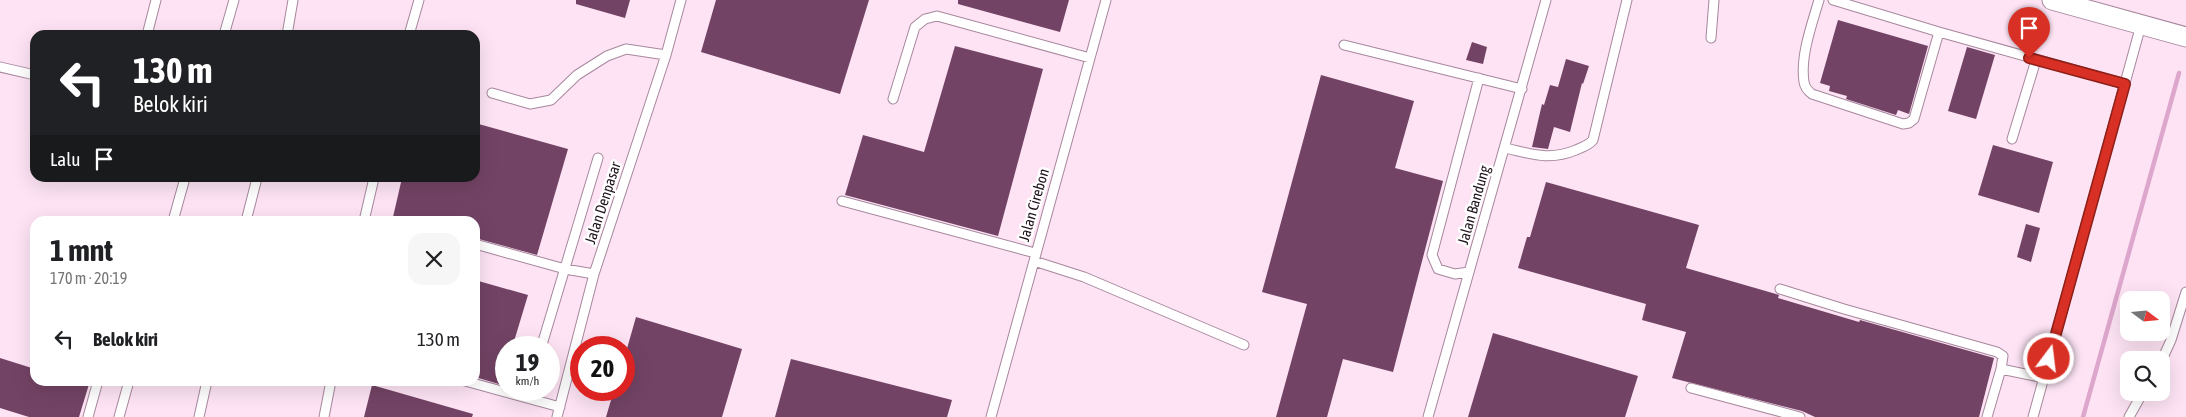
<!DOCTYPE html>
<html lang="id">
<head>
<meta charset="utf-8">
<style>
  :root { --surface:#fff; --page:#f6f6f6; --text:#202124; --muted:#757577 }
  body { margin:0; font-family:"Asap Condensed",sans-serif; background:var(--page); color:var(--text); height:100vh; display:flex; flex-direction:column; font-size:19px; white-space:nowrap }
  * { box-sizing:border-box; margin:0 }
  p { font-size:16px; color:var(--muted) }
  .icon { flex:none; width:28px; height:28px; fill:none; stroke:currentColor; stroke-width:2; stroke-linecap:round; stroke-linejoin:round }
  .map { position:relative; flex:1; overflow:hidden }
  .side { position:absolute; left:30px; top:216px; width:450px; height:170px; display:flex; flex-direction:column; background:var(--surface); border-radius:15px; box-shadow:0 5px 20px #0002 }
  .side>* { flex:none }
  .hud { position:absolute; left:30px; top:30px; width:450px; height:152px; border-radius:15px; box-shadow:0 5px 20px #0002; background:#202124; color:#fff; overflow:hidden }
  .needle { width:32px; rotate:106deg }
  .controls { position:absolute; left:2120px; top:291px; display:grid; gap:10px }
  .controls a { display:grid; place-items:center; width:50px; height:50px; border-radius:10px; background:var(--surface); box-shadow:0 5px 20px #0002; font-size:25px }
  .speed { position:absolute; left:495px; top:336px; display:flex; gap:10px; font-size:25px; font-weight:700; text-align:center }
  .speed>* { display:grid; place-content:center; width:65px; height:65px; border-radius:50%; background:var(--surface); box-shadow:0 5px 20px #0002; line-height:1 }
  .speed small { font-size:12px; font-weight:400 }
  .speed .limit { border:8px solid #d22; background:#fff; color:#111 }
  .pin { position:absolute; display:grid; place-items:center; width:42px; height:42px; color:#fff; margin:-51px -21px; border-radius:50% 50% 50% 0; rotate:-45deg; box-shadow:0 0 5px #0007 }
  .pin .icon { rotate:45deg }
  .me { position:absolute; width:55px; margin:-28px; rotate:15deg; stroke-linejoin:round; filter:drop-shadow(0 0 4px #0008) }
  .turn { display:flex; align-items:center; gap:18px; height:105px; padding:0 20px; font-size:22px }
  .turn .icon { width:65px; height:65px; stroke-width:2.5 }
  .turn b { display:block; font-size:35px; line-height:42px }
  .then { display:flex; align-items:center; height:48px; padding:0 20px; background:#0003; gap:10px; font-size:19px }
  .round { display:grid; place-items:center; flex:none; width:52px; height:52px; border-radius:15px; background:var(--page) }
  .headline { display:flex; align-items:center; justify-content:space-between; height:85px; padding:0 20px }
  h1 { font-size:30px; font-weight:700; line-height:38px }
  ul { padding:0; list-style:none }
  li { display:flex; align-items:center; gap:15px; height:75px; padding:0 20px }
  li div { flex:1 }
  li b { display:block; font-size:19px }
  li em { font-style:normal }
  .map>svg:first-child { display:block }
  .built { fill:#fde3f4; fill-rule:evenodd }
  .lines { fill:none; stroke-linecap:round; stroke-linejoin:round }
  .stream { stroke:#dda6cc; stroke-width:4.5 }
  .building { fill:#734365 }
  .lane-casing { stroke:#a7879d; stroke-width:11 }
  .street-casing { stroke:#a7879d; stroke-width:21 }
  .lane { stroke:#fff; stroke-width:9 }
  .street { stroke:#fff; stroke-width:19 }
  .route-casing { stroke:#8d1f18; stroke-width:12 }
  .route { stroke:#d93025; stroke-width:9 }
  .labels { text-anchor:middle; stroke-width:5; stroke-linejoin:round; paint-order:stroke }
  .street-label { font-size:15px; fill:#1e121b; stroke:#fff }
</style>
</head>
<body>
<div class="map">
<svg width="2186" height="417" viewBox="0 0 2186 417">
  <rect width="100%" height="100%" fill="#fcf5fa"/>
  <!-- built -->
  <path class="built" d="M0,0H2186V417H0ZM35,35H475V178H35ZM35,221H475V381H35ZM2129,300H2161V332H2129ZM506,348H549V390H506ZM581,348H624V390H581ZM2129,360H2161V392H2129Z"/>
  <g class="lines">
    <!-- stream -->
    <path class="stream" d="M2083,417L2179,73"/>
  </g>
  <!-- building -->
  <path class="building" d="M576,0H630L625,18L576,4Z
    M716,0H869L840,94L701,52Z
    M958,0H1069L1060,32L958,4Z
    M1838,20L1928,46L1909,114L1898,110L1896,115L1846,99L1847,96L1829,91L1830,86L1820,83Z
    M1472,42L1487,47L1483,64L1466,60Z
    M955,46L1043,69L998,236L845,195L863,135L924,152Z
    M1967,47L1995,55L1976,119L1948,111Z
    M1566,59L1589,66L1583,84L1582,83L1570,132L1554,127L1548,149L1532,147L1542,104L1544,105L1550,85L1558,87Z
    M1321,75L1414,101L1395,168L1443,181L1393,372L1343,359L1327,417H1276L1307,304L1262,292Z
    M475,123L568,149L537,255L475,238V221H408L393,217L402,178H475Z
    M1993,145L2053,162L2039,213L1978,195Z
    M1546,182L1699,225L1686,268L1776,294L1779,295L1778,298L1859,322L1860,320L1994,358L1979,417H1815L1802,411L1672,378L1686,332L1642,320L1646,304L1518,268L1527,237H1530Z
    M2026,224L2040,228L2031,262L2017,257Z
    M475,280L528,295L512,348H506V369L502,385L475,377Z
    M636,317L742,349L722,417H606L614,390H624V359Z
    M1493,333L1638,376L1625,417H1468Z
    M0,358L35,369V381H90L79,417H29L0,408Z
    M791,359L952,400L947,417H775Z
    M372,385L473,414L472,417H364Z"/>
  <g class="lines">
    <defs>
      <path id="lane" d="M1819,0C1812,24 1800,56 1804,82C1805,88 1808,91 1812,94L1903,124L1909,123L1914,119L1939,32L2125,84
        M1833,0L1939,32
        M147,35L156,0
        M224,35L234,0
        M287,35L293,0
        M409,35L419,0
        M1711,38L1714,0
        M1344,45L1522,89
        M0,67L35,75
        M492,93L530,104L551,100L577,75L607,56L626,49L666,55
        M893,99L915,27L925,19L937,16L1090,58
        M2012,139L2036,60
        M1505,148C1532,154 1549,161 1576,150C1582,147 1588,146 1593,140L1627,0
        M842,201L1035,253
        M173,221L185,178
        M246,221L257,178
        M364,221L374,178
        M475,244L565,269L594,274
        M1034,261L1084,277L1244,345
        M1469,272L1455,274L1438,269L1432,255L1479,78
        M1780,289L1844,309L1997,352L2003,356L2001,369L2044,378
        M541,348L598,158
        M2161,362L2171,340L2186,292
        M465,381L560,407
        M1691,388L1800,417
        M88,417L98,381
        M119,417L129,381
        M199,417L207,381
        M324,417L331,381
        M557,417L594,274L666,55L681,0
        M991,417L1106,0
        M1428,417L1546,0
        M1987,417L2001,369
        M2033,417L2141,25
        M2129,417L2143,392"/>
      <path id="street" d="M2052,0L2186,37"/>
    </defs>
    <!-- lane casing -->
    <use href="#lane" class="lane-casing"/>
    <!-- street casing -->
    <use href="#street" class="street-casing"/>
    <!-- lane -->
    <use href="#lane" class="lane"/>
    <!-- street -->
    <use href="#street" class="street"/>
  </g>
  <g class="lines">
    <defs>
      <path id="route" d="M2029,58L2125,84L2049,359"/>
    </defs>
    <!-- route casing -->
    <use href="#route" class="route-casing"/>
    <!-- route -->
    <use href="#route" class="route"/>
  </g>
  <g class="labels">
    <!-- street labels -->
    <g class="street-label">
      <text transform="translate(603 203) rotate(-72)" y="5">Jalan Denpasar</text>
      <text transform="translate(1034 205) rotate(-74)" y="5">Jalan Cirebon</text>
      <text transform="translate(1474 205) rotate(-74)" y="5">Jalan Bandung</text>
    </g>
  </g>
</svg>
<div class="controls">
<a><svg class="needle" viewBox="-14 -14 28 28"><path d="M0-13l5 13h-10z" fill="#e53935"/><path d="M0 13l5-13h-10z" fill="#757577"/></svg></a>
<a><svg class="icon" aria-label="search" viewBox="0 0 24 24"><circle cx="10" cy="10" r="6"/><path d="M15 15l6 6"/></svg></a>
</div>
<div class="speed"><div>19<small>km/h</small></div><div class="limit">20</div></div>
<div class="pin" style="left:2029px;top:58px;background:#d93025"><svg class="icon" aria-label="arrive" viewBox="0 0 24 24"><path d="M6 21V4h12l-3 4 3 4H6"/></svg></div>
<svg class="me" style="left:2049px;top:359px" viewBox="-20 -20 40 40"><circle r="17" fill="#d93025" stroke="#fff" stroke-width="3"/><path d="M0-11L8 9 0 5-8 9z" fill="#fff"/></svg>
<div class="hud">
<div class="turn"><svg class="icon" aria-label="left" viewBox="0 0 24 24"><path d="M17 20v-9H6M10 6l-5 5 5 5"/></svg><div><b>130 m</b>Belok kiri</div></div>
<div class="then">Lalu<svg class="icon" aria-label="arrive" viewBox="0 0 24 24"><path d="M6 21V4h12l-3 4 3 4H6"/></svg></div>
</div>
<section class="side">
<div class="headline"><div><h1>1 mnt</h1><p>170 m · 20:19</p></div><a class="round"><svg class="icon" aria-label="close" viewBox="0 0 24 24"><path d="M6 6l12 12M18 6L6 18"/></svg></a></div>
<ul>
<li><svg class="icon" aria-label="left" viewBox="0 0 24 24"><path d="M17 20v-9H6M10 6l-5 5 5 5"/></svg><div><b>Belok kiri</b></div><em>130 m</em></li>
</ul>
</section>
</div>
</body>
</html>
